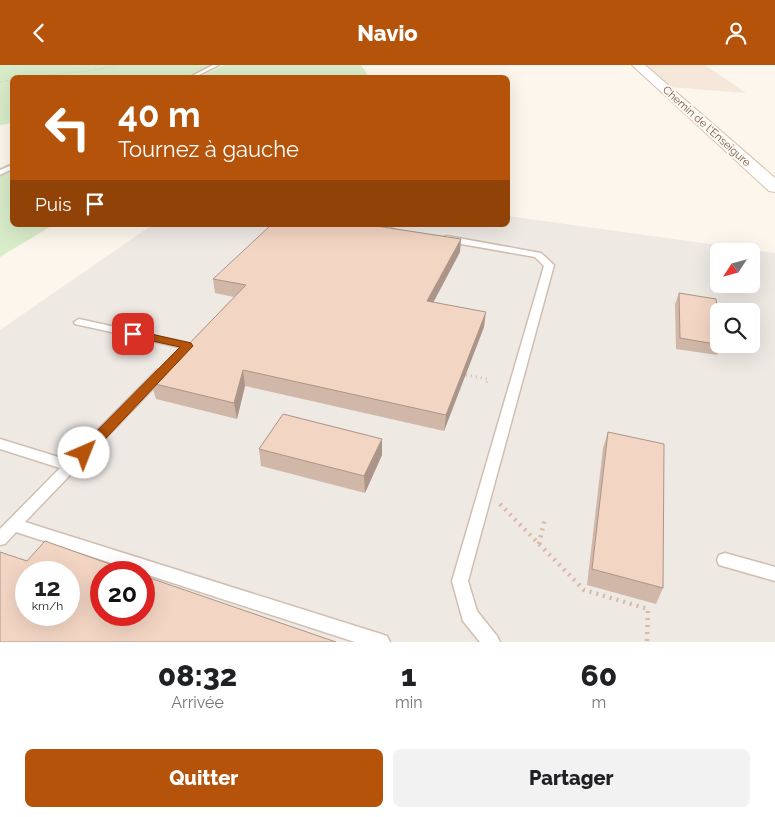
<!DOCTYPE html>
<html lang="fr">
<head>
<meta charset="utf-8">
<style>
  :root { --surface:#fff; --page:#f2f2f2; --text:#202124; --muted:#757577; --accent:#b45309 }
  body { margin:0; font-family:Raleway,sans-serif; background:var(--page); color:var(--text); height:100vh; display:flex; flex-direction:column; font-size:19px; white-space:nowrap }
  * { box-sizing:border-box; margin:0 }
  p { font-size:16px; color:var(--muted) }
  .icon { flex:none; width:28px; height:28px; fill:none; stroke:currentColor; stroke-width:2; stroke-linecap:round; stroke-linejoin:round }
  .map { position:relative; height:577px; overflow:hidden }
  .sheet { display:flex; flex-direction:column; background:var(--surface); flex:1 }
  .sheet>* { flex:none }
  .guide { position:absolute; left:10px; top:10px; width:500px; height:152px; border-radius:8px; box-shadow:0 5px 20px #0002; background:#b45309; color:#fff; overflow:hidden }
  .needle { width:32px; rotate:234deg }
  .buttons { position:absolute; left:710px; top:178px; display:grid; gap:10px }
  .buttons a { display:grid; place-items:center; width:50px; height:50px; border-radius:8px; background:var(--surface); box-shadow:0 5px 20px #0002; font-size:25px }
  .speed { position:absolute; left:15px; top:496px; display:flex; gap:10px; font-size:25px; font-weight:700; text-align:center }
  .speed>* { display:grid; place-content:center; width:65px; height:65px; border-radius:50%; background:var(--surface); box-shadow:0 5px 20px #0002; line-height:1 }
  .speed small { font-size:12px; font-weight:400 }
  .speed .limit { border:8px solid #d22; background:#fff; color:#111 }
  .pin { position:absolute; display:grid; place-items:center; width:42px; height:42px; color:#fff; margin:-21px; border-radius:10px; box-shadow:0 2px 8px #0006 }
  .me { position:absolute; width:55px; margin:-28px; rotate:44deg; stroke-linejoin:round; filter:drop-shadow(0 0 4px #0008) }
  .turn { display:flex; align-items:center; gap:18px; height:105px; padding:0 25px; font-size:22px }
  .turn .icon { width:65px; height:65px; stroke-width:2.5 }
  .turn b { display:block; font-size:35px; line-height:42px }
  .then { display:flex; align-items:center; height:48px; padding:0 25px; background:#0003; gap:10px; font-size:19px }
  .eta { display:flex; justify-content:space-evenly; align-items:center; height:85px; text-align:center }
  .eta b { font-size:30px; font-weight:800; line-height:35px }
  .action { display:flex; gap:10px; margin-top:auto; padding:10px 25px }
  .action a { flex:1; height:58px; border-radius:8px; background:var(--accent); color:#fff; font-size:20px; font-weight:800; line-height:58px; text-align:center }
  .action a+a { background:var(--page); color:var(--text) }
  header { display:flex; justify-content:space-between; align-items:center; height:65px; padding:0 25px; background:var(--accent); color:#fff; font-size:22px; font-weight:800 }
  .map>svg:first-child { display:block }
  .residential { fill:#f5e8da }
  .industrial { fill:#efe9e4; fill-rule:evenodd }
  .green { fill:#d8ecc9 }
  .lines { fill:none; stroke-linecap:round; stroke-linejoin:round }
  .lane-casing { stroke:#d1beb0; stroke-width:3 }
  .secondary-casing { stroke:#d6c0b0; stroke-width:2 }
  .path-far2 { stroke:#d9b8a5; stroke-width:1; stroke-dasharray:0.5 2; stroke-linecap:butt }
  .path-far1 { stroke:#d9b8a5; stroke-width:3; stroke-dasharray:1 4; stroke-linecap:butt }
  .path { stroke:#d9b8a5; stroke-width:4.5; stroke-dasharray:2 5; stroke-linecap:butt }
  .lane { fill:#fff; fill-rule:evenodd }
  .secondary { fill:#fff; fill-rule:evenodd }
  .wall { fill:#d1b7a8 }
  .shaded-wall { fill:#aa9588 }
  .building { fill:#f3d5c3; stroke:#aa9588; fill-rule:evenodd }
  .route { fill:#b45309; stroke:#753606 }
  .labels { text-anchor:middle; stroke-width:4; stroke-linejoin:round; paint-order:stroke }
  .far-street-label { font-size:11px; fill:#7a5c4d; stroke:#fffaf3 }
</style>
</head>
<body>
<header><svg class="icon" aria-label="back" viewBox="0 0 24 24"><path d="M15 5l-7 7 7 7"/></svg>Navio<svg class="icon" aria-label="person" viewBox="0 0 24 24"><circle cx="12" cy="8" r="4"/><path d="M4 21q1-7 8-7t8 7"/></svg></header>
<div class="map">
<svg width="775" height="577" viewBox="0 0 775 577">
  <rect width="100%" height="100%" fill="#fdf6ec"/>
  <!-- residential -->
  <path class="residential" d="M630,0H705L746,28L654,21Z"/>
  <!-- industrial -->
  <path class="industrial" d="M508,151L775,188V577H0V265L152,160H508ZM719,186H751V219H719ZM719,246H751V279H719ZM26,508H69V550H26ZM101,508H144V550H101Z"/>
  <!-- green -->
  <path class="green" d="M0,0H217L190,12H12V58L0,60Z
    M225,0H361L369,12H198Z
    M12,97V160H53L0,192V103Z"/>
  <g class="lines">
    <defs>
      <path id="lane" d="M213,0H219L195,12H190Z
        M12,100V104L0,110V105Z
        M373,160H383L398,166L394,169L381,166Z
        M447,171L541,188L554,200L468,516L477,546L497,571L500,577H480L463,556L452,516L544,201L535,192L444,176V172Z
        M79,254L188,278L194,281L188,284L75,259L74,257Z
        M161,304L167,308L165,311L25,457L381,569L387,571L390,577H355L16,467L5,479L0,480V464L60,403L0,384V374L68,395L157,305Z
        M725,488L775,502V516L719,500L717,495L719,490Z"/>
      <path id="secondary" d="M632,0H645L775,113V127L769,126Z"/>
    </defs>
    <!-- lane casing -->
    <use href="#lane" class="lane-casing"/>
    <!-- secondary casing -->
    <use href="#secondary" class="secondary-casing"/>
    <!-- path-far2 -->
    <path class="path-far2" d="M31,12L96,5L118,0
      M0,17L12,15"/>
    <!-- path-far1 -->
    <path class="path-far1" d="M466,310L488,314L486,319"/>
    <!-- path -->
    <path class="path" d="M500,439L584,525L648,544L647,577
      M539,479L545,453"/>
    <!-- lane -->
    <use href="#lane" class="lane"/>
    <!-- secondary -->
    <use href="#secondary" class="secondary"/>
  </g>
  <!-- wall -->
  <path class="wall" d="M460,187L433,238L484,262L444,366L245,321L237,354L156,334L151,318L234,232L215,228L213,214Z
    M679,228L721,280L717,290L676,284L675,239Z
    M608,367L663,523L656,539L587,520L603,383Z
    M259,384L382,390L365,428L261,401Z"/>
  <!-- shaded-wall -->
  <path class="shaded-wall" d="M461,174L460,187L426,251L427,236Z
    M486,247L484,262L444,366L446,350Z
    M243,305L245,321L237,354L234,338Z
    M382,374V390L365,428L364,411Z"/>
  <!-- building -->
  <path class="building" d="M271,160H370L461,174L427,236L486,247L446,350L243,305L234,338L151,318L246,220L213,214Z
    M679,228L716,234L719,261V279H721V280L680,273Z
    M283,349L382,374L364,411L259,384Z
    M608,367L664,379L663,523L592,504Z
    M45,476L135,508H101V550H144V511L336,577H0V487L27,496ZM26,508H69V550H26Z"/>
  <!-- route -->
  <path class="route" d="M133,265L191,278L193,281L89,391H79L77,388L79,384L180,282L129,271L128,269Z"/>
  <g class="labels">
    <!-- far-street labels -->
    <g class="far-street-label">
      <text transform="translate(707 61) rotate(42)" y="4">Chemin de l'Enseigure</text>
    </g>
  </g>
</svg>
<div class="buttons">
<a><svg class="needle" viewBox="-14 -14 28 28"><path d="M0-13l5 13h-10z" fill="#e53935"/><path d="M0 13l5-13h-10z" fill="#757577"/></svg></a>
<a><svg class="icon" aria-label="search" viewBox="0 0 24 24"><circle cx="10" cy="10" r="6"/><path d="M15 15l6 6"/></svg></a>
</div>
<div class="speed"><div>12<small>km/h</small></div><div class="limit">20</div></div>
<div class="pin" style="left:133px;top:269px;background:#d93025"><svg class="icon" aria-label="arrive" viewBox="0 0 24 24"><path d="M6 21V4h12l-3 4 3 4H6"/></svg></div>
<svg class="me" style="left:84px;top:388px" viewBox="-20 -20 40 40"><circle r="19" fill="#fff"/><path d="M0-13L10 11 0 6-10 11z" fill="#b45309"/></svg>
<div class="guide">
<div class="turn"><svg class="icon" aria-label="left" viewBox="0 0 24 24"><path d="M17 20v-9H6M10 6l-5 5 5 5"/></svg><div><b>40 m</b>Tournez à gauche</div></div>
<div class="then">Puis<svg class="icon" aria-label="arrive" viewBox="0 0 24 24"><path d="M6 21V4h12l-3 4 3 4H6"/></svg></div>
</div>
</div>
<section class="sheet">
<div class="eta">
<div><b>08:32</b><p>Arrivée</p></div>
<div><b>1</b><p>min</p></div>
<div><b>60</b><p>m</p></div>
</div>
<div class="action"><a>Quitter</a><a>Partager</a></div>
</section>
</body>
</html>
